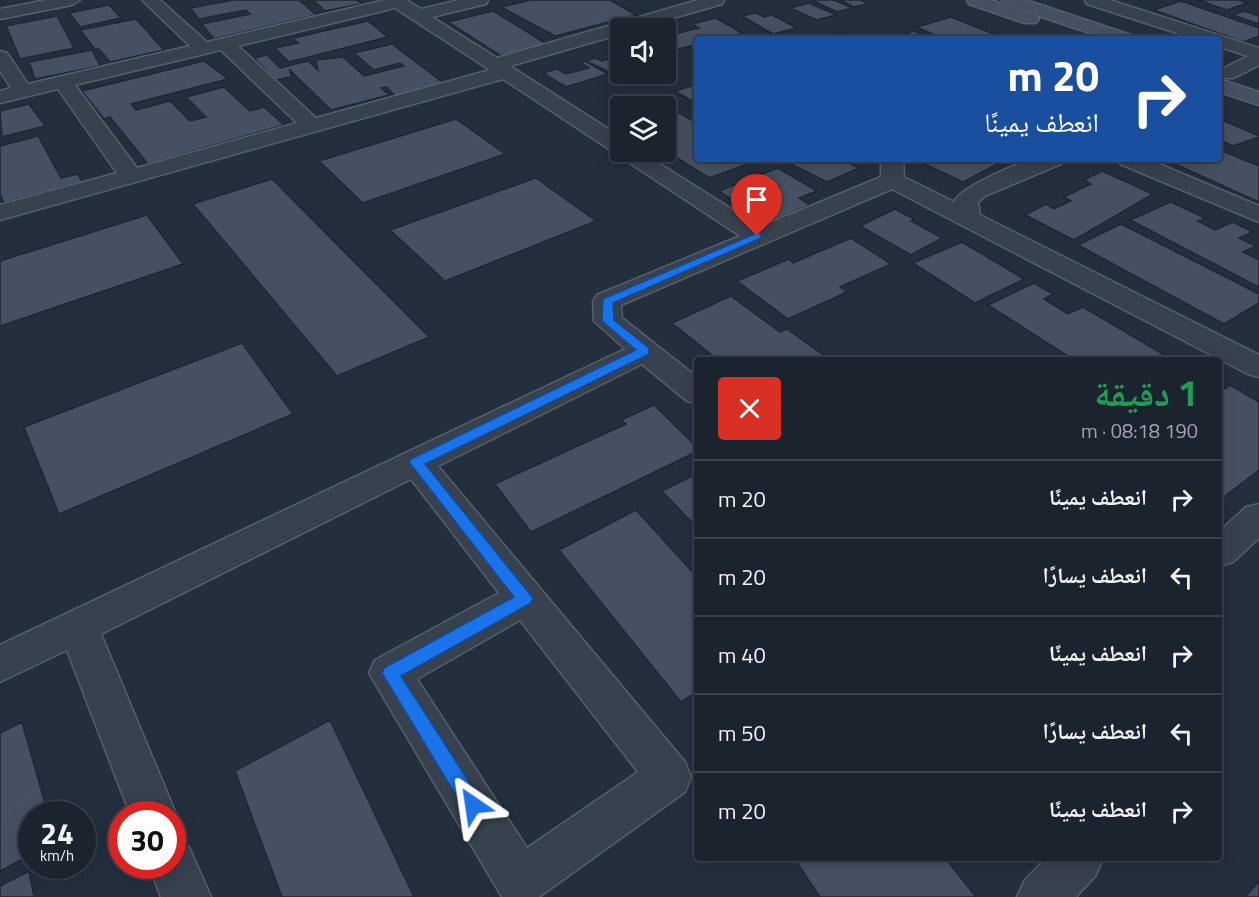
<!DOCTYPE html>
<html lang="ar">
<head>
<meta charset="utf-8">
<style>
  :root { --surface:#1b232e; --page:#242b36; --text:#f1f3f6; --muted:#a0a4aa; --line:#39404a }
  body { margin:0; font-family:"Titillium Web","Noto Naskh Arabic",sans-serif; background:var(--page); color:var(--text); direction:rtl; height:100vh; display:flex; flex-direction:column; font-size:22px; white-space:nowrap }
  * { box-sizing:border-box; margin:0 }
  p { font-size:20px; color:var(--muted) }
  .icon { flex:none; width:33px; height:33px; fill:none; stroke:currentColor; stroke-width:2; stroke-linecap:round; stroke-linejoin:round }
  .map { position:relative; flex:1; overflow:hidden; direction:ltr }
  .drawer { position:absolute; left:694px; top:357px; width:528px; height:504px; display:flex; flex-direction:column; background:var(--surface); border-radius:6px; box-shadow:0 3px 15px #0003,0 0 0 2px var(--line); direction:rtl }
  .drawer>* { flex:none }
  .top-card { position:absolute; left:694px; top:36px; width:528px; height:126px; border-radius:6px; box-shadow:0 3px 15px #0003,0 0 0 2px var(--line); direction:rtl; background:#1a4fa0; color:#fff; overflow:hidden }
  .fabs { position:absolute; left:610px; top:18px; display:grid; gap:12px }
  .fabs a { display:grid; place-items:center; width:66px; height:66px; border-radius:6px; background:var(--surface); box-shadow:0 3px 15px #0003,0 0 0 2px var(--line); font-size:30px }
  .speed { position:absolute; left:18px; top:801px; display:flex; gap:12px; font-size:30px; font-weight:700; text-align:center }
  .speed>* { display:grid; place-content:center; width:78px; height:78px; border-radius:50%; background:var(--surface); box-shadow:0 3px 15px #0003,0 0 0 2px var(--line); line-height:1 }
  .speed small { font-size:15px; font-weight:400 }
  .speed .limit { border:9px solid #d22; background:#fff; color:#111 }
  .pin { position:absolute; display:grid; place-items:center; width:51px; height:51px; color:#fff; margin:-62px -26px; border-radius:50% 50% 50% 0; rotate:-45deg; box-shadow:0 0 6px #0007 }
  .pin .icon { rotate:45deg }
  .me { position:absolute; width:66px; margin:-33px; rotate:328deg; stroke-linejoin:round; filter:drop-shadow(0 0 4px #0008) }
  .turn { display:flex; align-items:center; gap:21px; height:126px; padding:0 24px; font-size:27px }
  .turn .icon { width:78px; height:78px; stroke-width:2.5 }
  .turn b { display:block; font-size:42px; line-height:51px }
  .round { display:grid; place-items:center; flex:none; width:63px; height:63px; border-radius:6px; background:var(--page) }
  .headline { display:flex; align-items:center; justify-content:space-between; height:102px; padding:0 24px }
  h1 { font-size:36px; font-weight:700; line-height:45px; color:#1e9e55 }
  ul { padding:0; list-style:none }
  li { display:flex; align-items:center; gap:18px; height:78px; padding:0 24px; border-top:2px solid var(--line) }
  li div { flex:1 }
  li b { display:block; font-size:22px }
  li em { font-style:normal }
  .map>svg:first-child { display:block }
  .building { fill:#455162; stroke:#1f2835; stroke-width:1.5 }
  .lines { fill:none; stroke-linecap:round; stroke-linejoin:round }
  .street-casing { stroke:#565f6c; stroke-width:3 }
  .secondary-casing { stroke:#565f6c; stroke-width:3 }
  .street { fill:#38414e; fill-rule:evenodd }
  .secondary { fill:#465061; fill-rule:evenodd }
  .route { fill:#1a73e8; stroke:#114b97; stroke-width:1.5 }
</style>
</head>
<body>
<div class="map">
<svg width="1259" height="897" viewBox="0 0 1259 897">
  <rect width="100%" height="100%" fill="#242f3e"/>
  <!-- building -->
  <path class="building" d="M234,0H299L316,15L214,39L202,24L250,14L246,10L199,19L190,8Z
    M313,0H357L361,4L325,11Z
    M531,0H610L636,15L555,36L501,7Z
    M812,0H834L852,8L837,12Z
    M840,0H868L863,1L868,4L854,7Z
    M1198,0H1239L1247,3L1227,10Z
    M1181,1L1259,28V36L1243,42L1154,10Z
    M809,3L836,15L817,20L790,8Z
    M109,5L121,18L80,27L69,13Z
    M493,11L547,44L501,56L448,22Z
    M1244,11L1259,16V24L1233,15Z
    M756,13L764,17L772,15L797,28L773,34L742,16Z
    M57,16L74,48L20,59L6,26Z
    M951,17L1001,37L998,38L1000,39H944L917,27Z
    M716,18L742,33L719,39H698V44L666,52V36L699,28L692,24Z
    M136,19L164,50L110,62L99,49H95L80,30Z
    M368,21L388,37L289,62L275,48L298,43L293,38Z
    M914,31L934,39H891Z
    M843,33L854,39H815Z
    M392,44L446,85L397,98L387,87L381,88L389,95L331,110L290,70L291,77L276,80L254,58L267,55L280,68L308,61L318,70L316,60L343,57L364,76L404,66L400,63L374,70L354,53Z
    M621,48V70L612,73L586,61L595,58L602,61L617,56L610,52Z
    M92,50L100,66L35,79L29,62Z
    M204,61L228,79L131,104L136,110L170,101L190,121L206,117L186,97L224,87L250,111L264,107L284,125L148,164L110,117L104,119L82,91Z
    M585,61L608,74L566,87L543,73L557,69L566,74L589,68L581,63Z
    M698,84V109L690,104L695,103L675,91Z
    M29,104L45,126L2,137L0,111Z
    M673,109L698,124V159H748L753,162L709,178L666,151V112Z
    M456,119L505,154L363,203L319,161Z
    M1220,119L1259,136V137L1233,146L1220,140Z
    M38,136L61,178L78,174L82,182L4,203L0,194V146Z
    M1220,150L1259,166V202L1164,159H1220Z
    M789,159H841L859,168L827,182L785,161Z
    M914,159H1007L963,182Z
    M778,168L817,191L799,198L810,205L768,223L719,191Z
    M1102,171L1153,194L1074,240L1025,215L1046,204L1054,209L1071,201L1064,197L1091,184L1084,180Z
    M536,178L596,221L445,281L390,230Z
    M272,179L429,337L337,376L193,204Z
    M1171,202L1205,218L1198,221L1215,230L1233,222L1253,232L1239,238L1256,246L1243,252L1259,260V287L1130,220Z
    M895,209L914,219L911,221L942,238L911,255L860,226Z
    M147,215L183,264L0,326V261Z
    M1121,224L1259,294V303L1224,324L1078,245Z
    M851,238L891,264L840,287L847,292L788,319L737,281L789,259L793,263Z
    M962,242L1024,279L975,303L913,263Z
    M1034,283L1053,294L1044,299L1068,314L1083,307L1173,360H1074L988,305Z
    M731,296L780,332L787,329L830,360H718L672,323Z
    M242,343L293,414L59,514L24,427Z
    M1230,385L1259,402V470L1220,500V392Z
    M654,405L698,448V451L531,532L495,484L626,424L621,420Z
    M698,473V529L662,491Z
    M636,510L698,578V691L681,702L559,550Z
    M330,720L414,897H282L235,771Z
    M22,722L48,814H32V854L0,871V733Z
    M794,858H945L976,897H820Z
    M29,871L34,897H0V886Z
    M1259,881V897H1245Z"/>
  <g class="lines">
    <defs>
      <path id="street" d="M46,0H80L72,5L0,19V9Z
        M142,0H160L207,42L385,0H406L421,9L459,0H488L486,4L432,17L497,58L698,0H724L722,4L638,28H621V34L510,66L621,137V152H641L760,227L881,177V159H903L904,177L954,202C959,188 1020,161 1036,159C1045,158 1055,159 1064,159L1061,164L985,196L978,202L980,215L1259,355V377L1248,374L892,189L621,305L622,318L698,378V404L687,401L642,364L438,466L685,762L691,777L685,792L539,897H502L369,673L375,660L499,593L411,479L101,634L176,814L172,823V814H130L67,650L0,682V645L625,349L594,321L593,301L597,295L740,236L503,79L0,220V205L117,173L58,89L0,103V91L11,88L0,71V51L7,53L28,84L190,46ZM395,8L490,70L316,118L238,46ZM221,50L297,123L137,168L75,85ZM520,620L638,772L527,848L417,679Z
        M1085,0H1110L1259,48V65L1234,78H1220V70L1248,56L1220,47V39H1195L1087,4Z
        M1117,159H1147L1259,206V222L1120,164Z
        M1259,504V538L1233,562L1220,566V531L1246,507Z
        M172,840L189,847L211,897H161L149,866H172Z
        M1046,858H1103L1096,875L1076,897H1017L1025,880Z"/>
      <path id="secondary" d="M967,0H991L1036,15L1039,19L1036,23H1024L969,4Z
        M1002,0H1026L1131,35L1134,39H1107L1004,4Z
        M1220,79L1259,92V105L1220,92Z"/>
    </defs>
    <!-- street casing -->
    <use href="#street" class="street-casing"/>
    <!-- secondary casing -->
    <use href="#secondary" class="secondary-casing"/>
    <!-- street -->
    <use href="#street" class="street"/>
    <!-- secondary -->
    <use href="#secondary" class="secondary"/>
  </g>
  <!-- route -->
  <path class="route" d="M757,233L761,234V238L613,303L614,320L649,348V354L425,464L533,598L531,603L401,676L480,799L483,805L480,812L473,815L466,812L382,673L384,668L514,597L409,462L411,459L636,350L602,321L603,299Z"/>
</svg>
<div class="fabs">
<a><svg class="icon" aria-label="sound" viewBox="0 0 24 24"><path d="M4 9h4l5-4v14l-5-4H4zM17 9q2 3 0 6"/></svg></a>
<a><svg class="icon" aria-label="layers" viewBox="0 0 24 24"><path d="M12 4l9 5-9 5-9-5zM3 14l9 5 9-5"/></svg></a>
</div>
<div class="speed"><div>24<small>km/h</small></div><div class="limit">30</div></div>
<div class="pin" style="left:757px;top:236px;background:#d93025"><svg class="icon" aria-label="arrive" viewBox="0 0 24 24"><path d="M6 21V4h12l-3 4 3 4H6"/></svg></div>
<svg class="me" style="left:473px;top:805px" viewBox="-20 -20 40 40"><path d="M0-17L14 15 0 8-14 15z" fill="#1a73e8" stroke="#fff" stroke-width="4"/></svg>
<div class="top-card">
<div class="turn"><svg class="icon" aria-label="right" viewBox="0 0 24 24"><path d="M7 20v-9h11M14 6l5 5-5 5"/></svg><div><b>20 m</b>انعطف يمينًا</div></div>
</div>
<section class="drawer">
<div class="headline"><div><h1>1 دقيقة</h1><p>190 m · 08:18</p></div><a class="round" style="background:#d93025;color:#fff"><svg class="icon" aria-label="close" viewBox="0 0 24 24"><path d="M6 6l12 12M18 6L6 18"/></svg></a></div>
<ul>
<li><svg class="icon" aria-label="right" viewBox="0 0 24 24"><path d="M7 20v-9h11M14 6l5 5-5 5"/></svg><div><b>انعطف يمينًا</b></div><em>20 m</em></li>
<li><svg class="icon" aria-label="left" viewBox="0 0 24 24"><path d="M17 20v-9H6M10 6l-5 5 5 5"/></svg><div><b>انعطف يسارًا</b></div><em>20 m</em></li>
<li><svg class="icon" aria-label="right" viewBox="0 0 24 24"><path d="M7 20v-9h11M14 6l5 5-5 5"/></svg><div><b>انعطف يمينًا</b></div><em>40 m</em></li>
<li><svg class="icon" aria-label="left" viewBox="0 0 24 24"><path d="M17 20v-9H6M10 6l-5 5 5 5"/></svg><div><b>انعطف يسارًا</b></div><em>50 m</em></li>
<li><svg class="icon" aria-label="right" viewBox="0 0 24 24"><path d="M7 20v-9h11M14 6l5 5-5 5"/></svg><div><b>انعطف يمينًا</b></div><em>20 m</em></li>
</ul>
</section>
</div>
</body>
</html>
